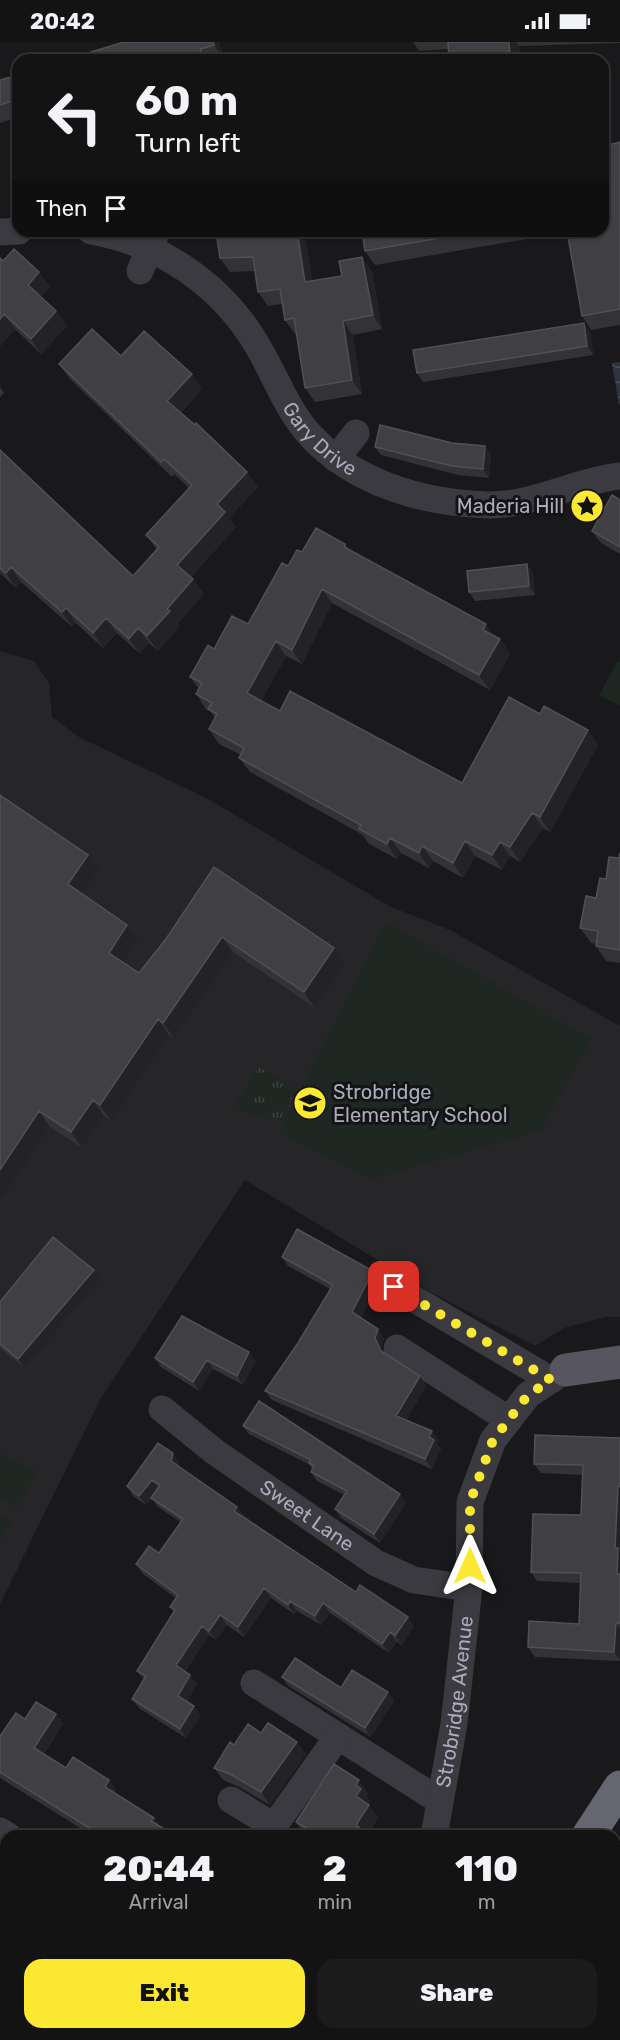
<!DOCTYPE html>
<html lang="en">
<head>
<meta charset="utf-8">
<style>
  :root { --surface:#131314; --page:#1c1c1d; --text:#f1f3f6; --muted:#9d9ea0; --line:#323234; --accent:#fbe831 }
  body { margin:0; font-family:Rubik,sans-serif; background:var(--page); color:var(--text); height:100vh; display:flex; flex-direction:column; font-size:22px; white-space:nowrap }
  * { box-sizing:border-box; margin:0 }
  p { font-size:20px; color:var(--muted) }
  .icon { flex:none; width:33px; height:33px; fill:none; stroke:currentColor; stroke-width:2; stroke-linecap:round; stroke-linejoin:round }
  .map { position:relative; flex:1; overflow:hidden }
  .details { position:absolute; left:0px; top:1788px; width:621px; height:210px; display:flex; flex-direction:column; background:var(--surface); border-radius:18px 18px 0 0; box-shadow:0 2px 4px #0004,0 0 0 2px var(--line) }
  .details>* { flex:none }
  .top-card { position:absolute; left:12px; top:12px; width:597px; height:183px; border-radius:18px; box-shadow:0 2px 4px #0004,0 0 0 2px var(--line); background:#131314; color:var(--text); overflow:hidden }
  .pin { position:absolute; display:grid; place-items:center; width:51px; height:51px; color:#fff; margin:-26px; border-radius:12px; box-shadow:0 3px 9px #0006 }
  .me { position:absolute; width:66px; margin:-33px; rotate:0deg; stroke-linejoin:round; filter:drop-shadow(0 0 4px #0008) }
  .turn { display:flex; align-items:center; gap:21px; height:126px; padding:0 24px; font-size:27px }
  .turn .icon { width:78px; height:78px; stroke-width:2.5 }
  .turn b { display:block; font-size:42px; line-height:51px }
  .then { display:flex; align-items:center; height:57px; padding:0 24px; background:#0003; gap:12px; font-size:22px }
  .eta { display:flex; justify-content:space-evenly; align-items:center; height:102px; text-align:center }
  .eta b { font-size:36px; font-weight:800; line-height:42px }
  .cta { display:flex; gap:12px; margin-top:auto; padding:12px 24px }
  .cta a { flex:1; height:69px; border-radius:18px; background:var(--accent); color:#111; font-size:24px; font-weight:800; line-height:69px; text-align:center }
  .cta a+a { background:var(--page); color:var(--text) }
  .status { display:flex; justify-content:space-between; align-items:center; height:42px; padding:0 30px; background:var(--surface); direction:ltr }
  .status svg { height:16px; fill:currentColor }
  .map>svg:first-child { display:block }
  .built { fill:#262528 }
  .green { fill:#1e2722 }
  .park { fill:url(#park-tufts) }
  .water { fill:url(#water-waves) }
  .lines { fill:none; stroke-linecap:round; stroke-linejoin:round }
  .minor { stroke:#3a3a40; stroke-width:27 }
  .major { stroke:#565560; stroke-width:33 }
  .highway { stroke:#656672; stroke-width:33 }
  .wall { fill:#333236 }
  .shaded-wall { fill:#232325 }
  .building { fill:#403f44; stroke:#515057; stroke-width:1.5 }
  .route { stroke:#fbe831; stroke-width:10; stroke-dasharray:0 18 }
  .labels { text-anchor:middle; stroke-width:6; stroke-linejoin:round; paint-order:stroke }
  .street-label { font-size:20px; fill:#abacbb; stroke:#141416 }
  .poi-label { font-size:20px; fill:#abacbb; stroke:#141416; text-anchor:end }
</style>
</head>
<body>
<div class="status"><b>20:42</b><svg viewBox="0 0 49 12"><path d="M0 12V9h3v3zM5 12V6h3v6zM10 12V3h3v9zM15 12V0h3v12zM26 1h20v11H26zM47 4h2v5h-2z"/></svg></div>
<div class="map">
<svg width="620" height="1998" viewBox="0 0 620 1998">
  <defs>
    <pattern id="park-tufts" width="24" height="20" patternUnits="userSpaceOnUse" patternTransform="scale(1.5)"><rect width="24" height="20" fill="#1e2722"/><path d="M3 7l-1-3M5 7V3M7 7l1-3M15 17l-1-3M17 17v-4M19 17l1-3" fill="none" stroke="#3c4440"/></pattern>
    <pattern id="water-waves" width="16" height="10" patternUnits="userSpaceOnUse" patternTransform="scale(1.5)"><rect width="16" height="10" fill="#2e3340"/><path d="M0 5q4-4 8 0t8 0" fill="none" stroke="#4a4e5a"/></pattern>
  </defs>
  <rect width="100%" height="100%" fill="#19191b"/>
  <!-- built -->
  <path class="built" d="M0,609L34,619L49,641L52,675L79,695L208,757L391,865L450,888L620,984V1275H606L564,1286L535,1304L434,1252L245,1138L101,1356L0,1562Z"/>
  <!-- green -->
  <path class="green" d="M618,619L620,620V664L599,653Z
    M386,880L591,997L540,1089L371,1137L279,1090Z
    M0,1411L37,1430L18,1466L0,1456Z
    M0,1473L11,1479L0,1499Z"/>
  <!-- park -->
  <path class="park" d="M259,1025L297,1047L281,1078L248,1073L234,1064Z"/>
  <!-- water -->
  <path class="water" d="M620,320V363H619L612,321Z"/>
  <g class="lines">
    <!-- minor -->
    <g class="minor">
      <path id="s1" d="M91,189C160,201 221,242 257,303C275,333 287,368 310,393C354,441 423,461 487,463C533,464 575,439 620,434"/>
      <path d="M0,190L19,189"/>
      <path d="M140,229L157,189"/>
      <path d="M336,417L356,391"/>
      <path d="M394,1245L551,1338"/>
      <path d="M397,1306L509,1378"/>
      <path id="s2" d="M162,1367L215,1410L376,1521L414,1538L469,1546"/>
      <path d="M254,1641L440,1759"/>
      <path d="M231,1758L274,1784L338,1694"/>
      <path d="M0,1789L8,1794"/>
      <path id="s3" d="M434,1794L454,1682L469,1546L470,1460L493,1398L528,1353L566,1328"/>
      <path d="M370,1998L373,1992"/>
    </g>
    <!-- major -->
    <path class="major" d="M566,1328L620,1320"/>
    <!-- highway -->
    <path class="highway" d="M588,1794L620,1745
      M615,1946L620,1939
      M464,1998L467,1992
      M582,1998L586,1992"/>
  </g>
  <!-- wall -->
  <path class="wall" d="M219,0L224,18H65Z
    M413,0H620V1L519,4L520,18H449L448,7L419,9Z
    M18,33V75L0,81V38Z
    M607,95L612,102L620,100V283L591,288L582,274L567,190L375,223L365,209L362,189H603Z
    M216,189H337L305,194L312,239L372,229L382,287L353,293L362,352L315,360L305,346L296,292H295L285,278L283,262L268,264L258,250L255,229L230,230L220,216Z
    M0,216L3,219L39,230L50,245L41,255L56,269L67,284L41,312L15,287L0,304Z
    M590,290L593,313L423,340L417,331Z
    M121,314L202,347L181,371L258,445L229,476L236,485L191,535L204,552L178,581L180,584L158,609L149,601L140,612L117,591L103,606L76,581L72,585L21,540L16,546L0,531V408L133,534L157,508L146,493L189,446L174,432L172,435L70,337L59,322Z
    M0,345L4,351L0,355Z
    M375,405L491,413L489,436L458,433L381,413Z
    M620,458V512L601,501L592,489Z
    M345,502L349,507L500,597L510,612L490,648L332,561L302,622L286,614L261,659L280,669L462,741L540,672L588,688L598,703L550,790L543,786L520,820L510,814L502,828L475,814L463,836L433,819L429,826L401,811L397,817L369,802L363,793L250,730L239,716L241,713L219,702L209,687L215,676L210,669L206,667L196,652L199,647L190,635L214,607L248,582L288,524L302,510Z
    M533,531L535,553L475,559L469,550Z
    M0,753L99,829L83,852L127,883L138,898L123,920L139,931L166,897L214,825L345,922L315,966L233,910L174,996L169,993L111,1079L104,1074L82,1106L50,1085L1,1158L0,1157Z
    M620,811V921L606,919L596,904V902L591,901L580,886L606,837L619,816Z
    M282,1215L373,1229L380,1239L361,1276L378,1287L384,1297L381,1306L384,1311L420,1334L426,1344L406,1378L439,1398L437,1402L441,1407L432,1427L272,1358L265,1349L298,1301L330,1247L288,1224Z
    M94,1228L100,1237L25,1326L0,1306V1260Z
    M155,1316L256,1319L243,1343L213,1327L199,1349L161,1325Z
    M243,1384L400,1452L406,1461L380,1501L341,1476L335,1467L344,1453L317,1439L311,1430L312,1427L310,1423L249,1392Z
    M620,1396V1619L535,1615L528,1605L579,1582L581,1541L537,1539L531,1530L581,1473L582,1433L541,1431L534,1422Z
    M179,1421L178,1424L237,1465L244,1474L356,1550L408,1575L414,1585L402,1603L397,1600L389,1611L330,1571L321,1583L297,1569L294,1572L271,1556L244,1595L227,1583L216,1598L209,1593L185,1630L197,1642L187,1659L201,1673L186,1696L139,1666L132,1657L144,1638L137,1629L174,1570L170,1565L176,1556L143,1532L136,1522L159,1511L181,1480L158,1465L152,1456L146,1463L133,1454L127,1444Z
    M282,1635L341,1646L388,1650L394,1659L371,1695L288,1644Z
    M56,1672L63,1682L44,1712L66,1726L109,1738L116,1748L114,1751L154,1776L160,1784L176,1794H93L0,1736V1694L25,1677Z
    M261,1691L306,1712L270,1763L239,1745L223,1738L214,1726L234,1703Z
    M368,1751L366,1754L370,1759L368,1762L378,1776L366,1794H307L305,1793L296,1780Z
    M0,1843L6,1847V1918L2,1916L0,1912Z"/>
  <!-- shaded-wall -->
  <path class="shaded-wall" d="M213,0H219L224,18L214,3Z
    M509,0H516L519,4L520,18H510Z
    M200,7L208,18H204Z
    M297,189H302L305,194L315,254L305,240Z
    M362,215L372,229L382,287L373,273Z
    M39,230L50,245L38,258L28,243Z
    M56,269L67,284L41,312L31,297Z
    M4,272L15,287L0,304V277Z
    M343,279L353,293L362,352L352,338Z
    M584,281L590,290L593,313L587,304Z
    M192,332L202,347L178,374L167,359Z
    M485,404L491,413L489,436L483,427Z
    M247,430L258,445L229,476L236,485L188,538L177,523L217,462Z
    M527,522L533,531L535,553L529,544Z
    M11,525L21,540L16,546L6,531Z
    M193,537L204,552L178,581L180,584L158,609L147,594L167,567Z
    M322,547L332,561L302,622L292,608Z
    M66,566L76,581L72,585L62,570Z
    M106,576L117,591L103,606L93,591Z
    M486,582L496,597L483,588Z
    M138,586L149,601L140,612L129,597Z
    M500,597L510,612L490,648L479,633Z
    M276,599L286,614L257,666L247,651Z
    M588,688L598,703L550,790L540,775Z
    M532,771L543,786L520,820L510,805Z
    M390,796L401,811L397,817L387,802Z
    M465,799L475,814L463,836L453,821Z
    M500,800L510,814L502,828L492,813Z
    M422,804L433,819L429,826L419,811Z
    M88,813L99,829L79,857L68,842Z
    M127,883L138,898L119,926L109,911Z
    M222,895L233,910L174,996L163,981Z
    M334,906L345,922L315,966L304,950Z
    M158,977L169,993L111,1079L100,1063Z
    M93,1058L104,1074L82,1106L71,1090Z
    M39,1069L50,1085L1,1158L0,1156V1128Z
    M94,1228L100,1237L25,1326L18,1317Z
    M373,1229L380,1239L359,1279L352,1270Z
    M378,1287L384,1297L381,1306L388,1319L381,1309L375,1296Z
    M249,1310L256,1319L243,1343L237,1334Z
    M207,1318L213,1327L199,1349L193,1340Z
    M420,1334L426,1344L403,1384L396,1374Z
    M432,1389L439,1398L437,1402L441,1407L432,1427L425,1417L429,1395Z
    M173,1411L179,1421L177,1428L171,1419Z
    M152,1438L159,1447L146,1463L139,1454Z
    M618,1444L620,1446V1536L617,1532L615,1506Z
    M400,1452L406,1461L380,1501L374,1492Z
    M237,1465L244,1474L234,1469Z
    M264,1546L271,1556L244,1595L238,1585Z
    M290,1559L297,1569L294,1572L288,1563Z
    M323,1561L330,1571L321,1583L315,1574Z
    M220,1573L227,1583L216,1598L209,1589Z
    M408,1575L414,1585L402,1603L395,1594Z
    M616,1581L620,1587V1618L614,1610Z
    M202,1584L209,1593L183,1633L176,1623Z
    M390,1590L397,1600L389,1611L382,1602Z
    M190,1633L197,1642L185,1663L178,1654Z
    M388,1650L394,1659L371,1695L365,1686Z
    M194,1664L201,1673L186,1696L180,1687Z
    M56,1672L63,1682L41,1716L34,1706Z
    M297,1700L306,1712L270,1763L261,1750Z
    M109,1738L116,1748L112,1755L105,1745Z
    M359,1738L368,1751L366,1754L370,1759L365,1767L356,1754V1743Z
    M369,1763L378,1776L366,1794H354L356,1783Z
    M154,1776L161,1786L151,1779Z
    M227,1992H235L237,1996L236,1998H227L225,1995Z"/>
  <!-- building -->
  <path class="building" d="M124,0H213L214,3L200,7L204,18H65Z
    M448,0H509L510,18H449Z
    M18,33V57L0,63V38Z
    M607,95L608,103L620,100V267L582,274L567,189H603V96Z
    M216,189H297L305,240L342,234L339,219L362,215L373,273L343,279L352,338L305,346L294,276L285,278L280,247L258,250L253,215L220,216Z
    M362,189H480L365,209Z
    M14,207L39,230L28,243L56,269L31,297L4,272L0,277V216L3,219Z
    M584,281L587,304L417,331L413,308Z
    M92,287L121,314L144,289L192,332L167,359L195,383L196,381L247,430L217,462L225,470L177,523L193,537L167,567L170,569L147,594L138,586L129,597L106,576L93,591L66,566L62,570L11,525L6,531L0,526V408L133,534L159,505L146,493L192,443L164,417L161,420L59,322Z
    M380,383L452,401L485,404L483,427L452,424L375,405Z
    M612,453L620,458V505L592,489Z
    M316,486L345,502L344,505L486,582L483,588L500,597L479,633L322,547L292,608L276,599L247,651L280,669L290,649L462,741L509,655L540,672L544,664L588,688L540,775L532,771L510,805L500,800L492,813L465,799L453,821L422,804L419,811L390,796L387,802L359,787L361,783L239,716L244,706L209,687L217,672L208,667L212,661L196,652L202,641L190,635L208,603L214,607L232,574L248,582L282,521L288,524L297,508L302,510Z
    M527,522L529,544L469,550L467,529Z
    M0,753L88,813L68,842L127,883L109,911L139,931L166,897L214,825L334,906L304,950L222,895L163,981L158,977L100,1063L93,1058L71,1090L39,1069L0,1128Z
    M620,811V908L596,904L598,889L580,886L586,854L596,856L600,836L606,837L609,815L619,816Z
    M297,1187L373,1229L352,1270L378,1287L375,1296L381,1309L420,1334L396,1374L432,1389L429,1395L434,1398L425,1417L265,1349L298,1301L333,1243L282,1215Z
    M53,1195L94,1228L18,1317L0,1302V1260Z
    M182,1274L249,1310L237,1334L207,1318L193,1340L155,1316Z
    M259,1359L400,1452L374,1492L335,1467L347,1449L311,1430L314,1424L309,1421L311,1418L243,1384Z
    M535,1393L620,1396V1444H618L615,1506H618L617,1532H620V1581H616L614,1610L528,1605L529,1579L579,1582L581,1531L531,1530L533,1472L581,1473L583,1423L534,1422Z
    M158,1401L173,1411L171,1419L237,1465L234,1469L356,1550L360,1543L408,1575L395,1594L390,1590L382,1602L323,1561L315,1574L290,1559L288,1563L264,1546L238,1585L220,1573L209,1589L202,1584L176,1623L190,1633L178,1654L194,1664L180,1687L132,1657L146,1634L137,1629L175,1568L170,1565L178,1553L136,1522L149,1504L159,1511L183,1477L151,1456L160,1443L152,1438L139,1454L127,1444Z
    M295,1616L341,1646L352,1628L388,1650L365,1686L282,1635Z
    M36,1660L56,1672L34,1706L66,1726L73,1715L109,1738L105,1745L154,1776L151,1779L176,1794H102L0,1730V1694L16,1671L25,1677Z
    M268,1681L297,1700L261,1750L230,1732L214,1726L230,1700L234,1703L248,1682L261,1691Z
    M334,1722L359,1738L356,1743L361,1747L356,1754L369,1763L356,1783L359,1785L354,1794H318L296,1780Z
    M274,1788L284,1794H268L272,1789Z
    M195,1789L202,1794H192Z
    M0,1843L6,1847V1913L0,1909V1898L2,1894L0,1893Z
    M115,1992H227L225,1995L234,1998H111Z"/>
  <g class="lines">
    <!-- route -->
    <path class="route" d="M394,1245L551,1338L528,1353L493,1398L470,1460V1524"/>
  </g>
  <!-- icons -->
  <defs>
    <symbol id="sight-disc" viewBox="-11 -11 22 22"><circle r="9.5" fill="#fbe831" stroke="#141416"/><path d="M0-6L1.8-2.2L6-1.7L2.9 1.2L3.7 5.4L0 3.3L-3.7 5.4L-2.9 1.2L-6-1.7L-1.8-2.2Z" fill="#111"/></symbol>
    <symbol id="school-disc" viewBox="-11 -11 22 22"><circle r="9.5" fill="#fbe831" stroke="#141416"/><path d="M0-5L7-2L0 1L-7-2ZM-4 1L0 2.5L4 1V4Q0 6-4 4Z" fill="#111"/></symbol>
  </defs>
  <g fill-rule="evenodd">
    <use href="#sight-disc" x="568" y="445" width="38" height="38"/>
    <use href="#school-disc" x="291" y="1042" width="38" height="38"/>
  </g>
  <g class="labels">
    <!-- street labels -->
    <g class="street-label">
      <text dy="7" stroke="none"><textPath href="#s1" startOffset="322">Gary Drive</textPath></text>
      <text dy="7" stroke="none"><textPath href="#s2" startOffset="180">Sweet Lane</textPath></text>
      <text dy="7" stroke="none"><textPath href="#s3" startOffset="136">Strobridge Avenue</textPath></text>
    </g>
    <!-- poi labels -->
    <g class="poi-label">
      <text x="564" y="471">Maderia Hill</text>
      <text x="333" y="1057" text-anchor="start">Strobridge<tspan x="333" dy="23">Elementary School</tspan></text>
    </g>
  </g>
</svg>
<div class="pin" style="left:394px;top:1245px;background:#d93025"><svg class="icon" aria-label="arrive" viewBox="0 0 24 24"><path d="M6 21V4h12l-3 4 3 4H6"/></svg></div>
<svg class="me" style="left:470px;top:1524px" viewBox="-20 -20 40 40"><path d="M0-17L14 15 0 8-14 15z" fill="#fbe831" stroke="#fff" stroke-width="4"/></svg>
<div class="top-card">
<div class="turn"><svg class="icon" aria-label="left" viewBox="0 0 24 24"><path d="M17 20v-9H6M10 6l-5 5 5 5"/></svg><div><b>60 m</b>Turn left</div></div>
<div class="then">Then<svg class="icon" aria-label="arrive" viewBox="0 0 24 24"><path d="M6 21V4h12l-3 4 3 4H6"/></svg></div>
</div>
<section class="details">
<div class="eta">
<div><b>20:44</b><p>Arrival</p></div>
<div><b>2</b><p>min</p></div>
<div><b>110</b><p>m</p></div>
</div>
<div class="cta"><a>Exit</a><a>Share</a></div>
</section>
</div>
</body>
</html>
